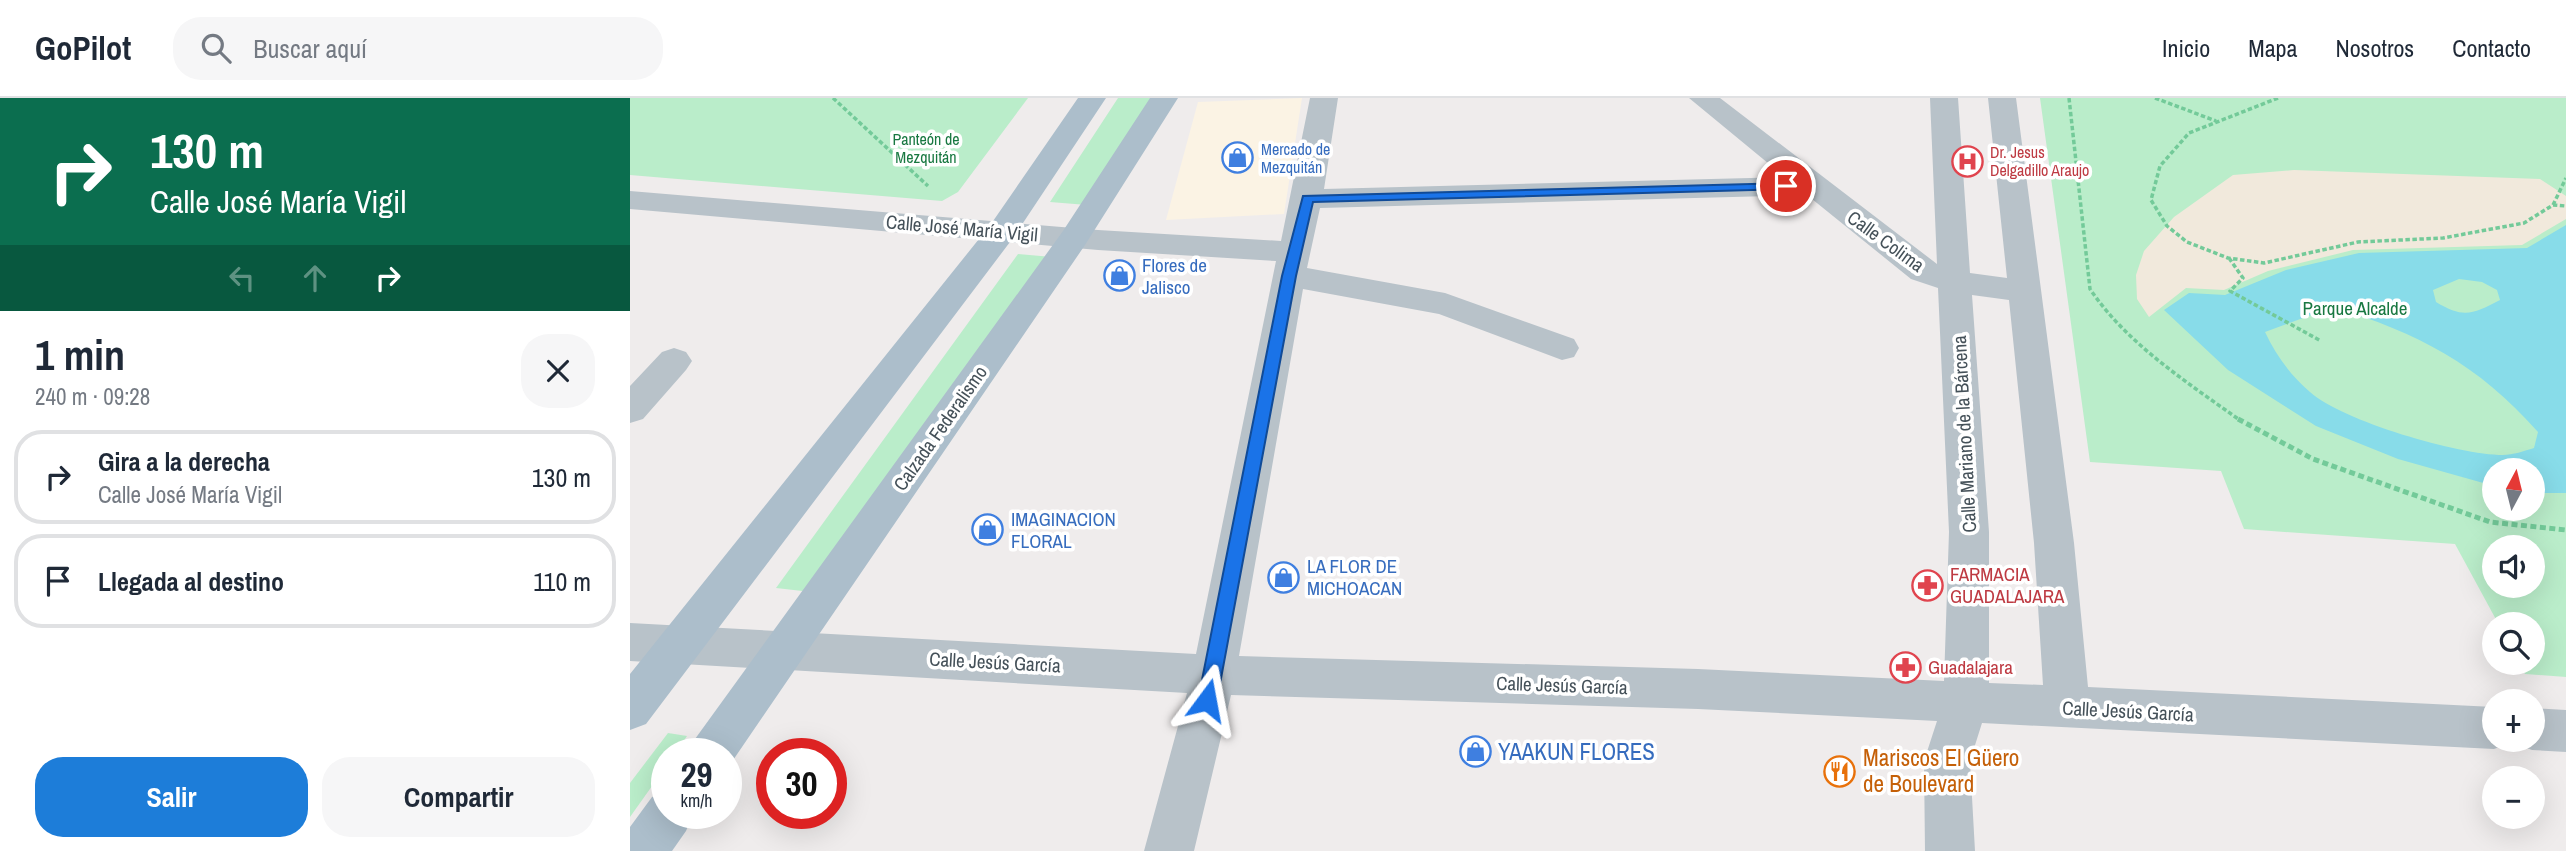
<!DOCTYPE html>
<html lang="es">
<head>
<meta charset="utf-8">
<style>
  :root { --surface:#fff; --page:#f6f6f7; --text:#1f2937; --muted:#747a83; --line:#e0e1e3; --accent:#1d7dd9 }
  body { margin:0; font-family:"Archivo Narrow",sans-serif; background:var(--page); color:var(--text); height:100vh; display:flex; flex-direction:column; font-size:26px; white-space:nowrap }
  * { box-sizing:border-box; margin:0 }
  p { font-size:23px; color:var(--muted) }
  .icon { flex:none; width:38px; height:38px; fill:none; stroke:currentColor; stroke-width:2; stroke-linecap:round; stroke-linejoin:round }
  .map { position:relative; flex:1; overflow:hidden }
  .drawer { display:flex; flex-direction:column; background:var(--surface); width:630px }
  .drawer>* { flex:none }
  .guide { background:#0b6e4f; color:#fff; overflow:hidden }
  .needle { width:46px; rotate:7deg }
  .buttons { position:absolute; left:1852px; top:360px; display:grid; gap:14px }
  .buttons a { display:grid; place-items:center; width:63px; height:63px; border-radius:50%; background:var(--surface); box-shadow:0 7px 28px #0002; font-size:35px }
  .speed { position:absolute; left:21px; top:640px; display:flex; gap:14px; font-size:35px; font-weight:700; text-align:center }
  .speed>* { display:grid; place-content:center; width:91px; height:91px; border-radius:50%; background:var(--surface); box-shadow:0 7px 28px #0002; line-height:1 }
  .speed small { font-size:18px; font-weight:400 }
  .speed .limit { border:10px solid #d22; background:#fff; color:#111 }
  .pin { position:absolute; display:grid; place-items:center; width:60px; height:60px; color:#fff; margin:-30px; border:4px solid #fff; border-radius:50%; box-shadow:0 2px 7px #0007 }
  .me { position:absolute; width:77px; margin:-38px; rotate:13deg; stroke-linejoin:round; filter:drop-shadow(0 0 5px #0008) }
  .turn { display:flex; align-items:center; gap:24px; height:147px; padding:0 35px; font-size:32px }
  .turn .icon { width:91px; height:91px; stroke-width:2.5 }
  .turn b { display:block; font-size:49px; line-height:60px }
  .lanes { display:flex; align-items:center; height:66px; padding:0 35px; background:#0003; justify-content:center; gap:35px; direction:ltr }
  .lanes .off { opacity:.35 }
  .round { display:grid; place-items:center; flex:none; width:74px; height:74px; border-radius:28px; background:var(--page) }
  .overview { display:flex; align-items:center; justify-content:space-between; height:119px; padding:0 35px }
  h1 { font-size:42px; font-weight:700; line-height:52px }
  .primary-button { display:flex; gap:14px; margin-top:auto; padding:14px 35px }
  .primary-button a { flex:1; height:80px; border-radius:28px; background:var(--accent); color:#fff; font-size:28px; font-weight:700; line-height:80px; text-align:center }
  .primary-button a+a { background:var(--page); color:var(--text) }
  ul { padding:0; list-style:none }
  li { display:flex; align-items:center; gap:21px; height:94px; margin:0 14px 10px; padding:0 21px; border:4px solid var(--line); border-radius:28px }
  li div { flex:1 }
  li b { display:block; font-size:26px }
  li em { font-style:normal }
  header { display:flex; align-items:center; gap:42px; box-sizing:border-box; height:98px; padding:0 35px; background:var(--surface); border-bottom:2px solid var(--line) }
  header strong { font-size:33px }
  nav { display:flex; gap:38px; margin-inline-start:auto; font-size:24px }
  .search { width:490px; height:63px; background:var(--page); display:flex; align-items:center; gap:18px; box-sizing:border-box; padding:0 24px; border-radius:28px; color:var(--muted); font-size:26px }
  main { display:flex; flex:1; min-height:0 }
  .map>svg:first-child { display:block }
  .commercial { fill:#fbf3e4 }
  .green { fill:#baedca; fill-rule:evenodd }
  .sand { fill:#f1e9dc }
  .water { fill:#88dce9; fill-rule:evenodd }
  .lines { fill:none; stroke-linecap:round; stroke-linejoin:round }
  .path-far1 { stroke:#73ca99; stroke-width:3.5; stroke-dasharray:4.5 2.5; stroke-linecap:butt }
  .path { stroke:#73ca99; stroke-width:5; stroke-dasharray:6 3.5; stroke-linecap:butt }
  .minor { fill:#b8c2c9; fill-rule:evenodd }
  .major { fill:#acbecb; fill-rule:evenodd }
  .route { fill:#1a73e8; stroke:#114b97; stroke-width:2 }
  .labels { text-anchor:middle; stroke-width:7; stroke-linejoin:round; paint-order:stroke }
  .far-park-label { font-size:16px; fill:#187841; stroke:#fff }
  .far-shop-label { font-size:16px; fill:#366cbe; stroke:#fff; text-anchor:start }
  .far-health-label { font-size:16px; fill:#be3a42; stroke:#fff; text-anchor:start }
  .street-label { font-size:19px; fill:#455159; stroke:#fff }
  .shop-label { font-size:19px; fill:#366cbe; stroke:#fff; text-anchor:start }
  .park-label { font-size:19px; fill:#187841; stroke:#fff }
  .health-label { font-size:19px; fill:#be3a42; stroke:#fff; text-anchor:start }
  .near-shop-label { font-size:23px; fill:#366cbe; stroke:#fff; text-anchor:start }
  .near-food-label { font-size:23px; fill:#c56008; stroke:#fff; text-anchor:start }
</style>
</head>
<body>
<header>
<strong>GoPilot</strong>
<div class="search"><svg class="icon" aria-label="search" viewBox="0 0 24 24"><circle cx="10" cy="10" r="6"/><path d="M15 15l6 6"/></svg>Buscar aquí</div>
<nav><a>Inicio</a><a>Mapa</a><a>Nosotros</a><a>Contacto</a></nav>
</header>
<main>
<section class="drawer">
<div class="guide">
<div class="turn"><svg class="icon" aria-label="right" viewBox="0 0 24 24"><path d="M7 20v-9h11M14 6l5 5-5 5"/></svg><div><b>130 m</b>Calle José María Vigil</div></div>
<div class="lanes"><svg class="icon off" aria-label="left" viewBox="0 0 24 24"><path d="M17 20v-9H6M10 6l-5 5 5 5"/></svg><svg class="icon off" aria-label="ahead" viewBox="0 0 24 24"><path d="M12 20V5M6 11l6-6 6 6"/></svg><svg class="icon" aria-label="right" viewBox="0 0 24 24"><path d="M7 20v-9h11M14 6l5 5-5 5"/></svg></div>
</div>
<div class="overview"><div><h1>1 min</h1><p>240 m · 09:28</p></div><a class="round"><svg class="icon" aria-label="close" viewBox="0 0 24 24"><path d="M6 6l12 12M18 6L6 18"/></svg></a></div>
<ul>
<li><svg class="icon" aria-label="right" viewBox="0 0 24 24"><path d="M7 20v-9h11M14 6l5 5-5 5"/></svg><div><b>Gira a la derecha</b><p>Calle José María Vigil</p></div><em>130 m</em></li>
<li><svg class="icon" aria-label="arrive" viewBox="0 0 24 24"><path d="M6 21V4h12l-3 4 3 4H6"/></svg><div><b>Llegada al destino</b></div><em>110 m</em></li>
</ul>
<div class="primary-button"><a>Salir</a><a>Compartir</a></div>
</section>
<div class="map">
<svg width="1936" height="753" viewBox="0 0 1936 753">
  <rect width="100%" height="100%" fill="#efecec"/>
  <!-- commercial -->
  <path class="commercial" d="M672,0L654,116L536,122L568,4Z"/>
  <!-- green -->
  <path class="green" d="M0,0H398L328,94L312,103L0,77Z
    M488,0H522L457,107L420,104Z
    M1410,0H1936V579L1895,576L1889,565H1902V527H1869L1825,446L1614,431L1591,373L1460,364ZM1864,373H1902V411H1864ZM1864,450H1902V488H1864Z
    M388,156L422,159L190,495L146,490Z
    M38,635L57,638L45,656H37V667L0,719V685Z"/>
  <!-- sand -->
  <path class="sand" d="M1664,72L1910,81L1936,98V121L1892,147L1723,152L1638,173L1594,192L1556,190L1519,219L1507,201L1506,177L1514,153L1544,119L1603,77Z"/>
  <!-- water -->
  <path class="water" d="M1936,127V395H1902V373H1864V388L1768,361L1686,328L1598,272L1534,212L1559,195L1595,197L1656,172L1729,155L1897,150ZM1829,181L1852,184L1867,192L1870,202C1843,216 1834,221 1806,204L1803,192ZM1703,209C1788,235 1848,266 1908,334L1904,350C1894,353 1883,357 1873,357C1829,357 1712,323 1680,294C1660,277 1646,257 1635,234Z"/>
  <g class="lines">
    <!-- path-far1 -->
    <path class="path-far1" d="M203,0L298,88
      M1439,0L1460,191C1497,246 1558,285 1611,323
      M1525,0L1586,23
      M1648,0L1559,35L1530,68L1521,102L1537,128L1557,144L1598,160L1634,165L1728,144L1813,140L1894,125L1923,107L1936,108
      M1923,107L1936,80
      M1599,160L1613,180L1600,193L1691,243"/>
    <!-- path -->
    <path class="path" d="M1608,321L1683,361L1860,424L1936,432"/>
    <!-- minor -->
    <path class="minor" d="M680,0H708L694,91L1155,79L1059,0H1090L1307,166L1300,0H1328L1340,175L1377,180L1358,0H1386L1444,445L1458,589L1864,609V642H1881L1880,645L1864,651L1352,625L1340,663L1345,753H1295L1294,663L1307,623L1068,611L601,597L564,753H514L557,595L0,563V525L566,556L646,163L468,152L0,111V93L468,132L651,143ZM1177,97L1281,181L1308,190L1319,434L1314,583L1068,571L609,558L673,191L809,216L932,262L944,259L949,250L944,241L815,195L677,170L690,110ZM1342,197L1379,202L1404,445L1413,587L1359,585V434Z
      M44,250L56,254L62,263L56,272L13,321L0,325V288L32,254Z
      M1902,610L1936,612V654L1902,652L1886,646L1884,642H1902Z"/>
    <!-- major -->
    <path class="major" d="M448,0H476L383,140L16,626L0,632V576L361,126Z
      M520,0H548L455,147L97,671L96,656H58L65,641L433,133Z
      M37,693V716H63L56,733L42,753H0V729L22,699Z"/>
  </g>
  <!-- route -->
  <path class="route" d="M1156,85L1162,88L1160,91L683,104L666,178L587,602L584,608L577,610L571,608L568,602L652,178L673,98Z"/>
  <!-- icons -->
  <defs>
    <symbol id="shop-ring" viewBox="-11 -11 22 22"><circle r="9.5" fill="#fff" stroke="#3f7fe0" stroke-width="1.5"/><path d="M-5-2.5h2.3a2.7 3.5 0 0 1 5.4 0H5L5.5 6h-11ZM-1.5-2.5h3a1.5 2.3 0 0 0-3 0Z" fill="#3f7fe0"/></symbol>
    <symbol id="hospital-ring" viewBox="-11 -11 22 22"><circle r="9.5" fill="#fff" stroke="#e0444e" stroke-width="1.5"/><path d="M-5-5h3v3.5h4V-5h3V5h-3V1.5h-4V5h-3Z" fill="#e0444e"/></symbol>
    <symbol id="pharmacy-ring" viewBox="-11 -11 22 22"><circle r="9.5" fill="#fff" stroke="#e0444e" stroke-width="1.5"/><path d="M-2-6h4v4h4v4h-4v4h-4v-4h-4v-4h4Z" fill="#e0444e"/></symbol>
    <symbol id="restaurant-ring" viewBox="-11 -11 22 22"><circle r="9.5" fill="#fff" stroke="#e8710a" stroke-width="1.5"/><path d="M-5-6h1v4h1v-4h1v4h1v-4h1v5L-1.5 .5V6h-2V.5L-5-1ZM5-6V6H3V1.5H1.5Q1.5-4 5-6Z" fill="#e8710a"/></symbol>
  </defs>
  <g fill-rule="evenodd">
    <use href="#shop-ring" x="590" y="42" width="35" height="35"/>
    <use href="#hospital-ring" x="1320" y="46" width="35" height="35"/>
    <use href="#shop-ring" x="472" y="160" width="35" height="35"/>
    <use href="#shop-ring" x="340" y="414" width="35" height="35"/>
    <use href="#shop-ring" x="636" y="462" width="35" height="35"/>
    <use href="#pharmacy-ring" x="1280" y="470" width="35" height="35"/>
    <use href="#pharmacy-ring" x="1258" y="552" width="35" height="35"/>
    <use href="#shop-ring" x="828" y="636" width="35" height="35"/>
    <use href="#restaurant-ring" x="1192" y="656" width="35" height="35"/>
  </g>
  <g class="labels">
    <!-- far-park labels -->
    <g class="far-park-label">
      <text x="296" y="47">Panteón de<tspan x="296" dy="18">Mezquitán</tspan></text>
    </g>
    <!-- far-shop labels -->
    <g class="far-shop-label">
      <text x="631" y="57">Mercado de<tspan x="631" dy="18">Mezquitán</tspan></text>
    </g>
    <!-- far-health labels -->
    <g class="far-health-label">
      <text x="1360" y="60">Dr. Jesus<tspan x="1360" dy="18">Delgadillo Araujo</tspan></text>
    </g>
    <!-- street labels -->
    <g class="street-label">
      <text transform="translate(332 130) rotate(5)" y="7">Calle José María Vigil</text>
      <text transform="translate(1256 143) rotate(36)" y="7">Calle Colima</text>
      <text transform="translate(310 330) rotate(-55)" y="7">Calzada Federalismo</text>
      <text transform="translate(1334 336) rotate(-93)" y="7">Calle Mariano de la Bárcena</text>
      <text transform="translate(365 564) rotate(3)" y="7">Calle Jesús García</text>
      <text transform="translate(932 587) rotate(2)" y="7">Calle Jesús García</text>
      <text transform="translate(1498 613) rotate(3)" y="7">Calle Jesús García</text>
    </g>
    <!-- shop labels -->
    <g class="shop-label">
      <text x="512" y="174">Flores de<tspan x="512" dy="22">Jalisco</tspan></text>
      <text x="381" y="428">IMAGINACION<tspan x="381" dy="22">FLORAL</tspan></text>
      <text x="677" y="475">LA FLOR DE<tspan x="677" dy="22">MICHOACAN</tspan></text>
    </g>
    <!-- park labels -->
    <g class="park-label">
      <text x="1725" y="217">Parque Alcalde</text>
    </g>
    <!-- health labels -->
    <g class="health-label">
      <text x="1320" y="483">FARMACIA<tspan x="1320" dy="22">GUADALAJARA</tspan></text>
      <text x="1298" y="576">Guadalajara</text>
    </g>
    <!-- near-shop labels -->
    <g class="near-shop-label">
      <text x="868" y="662">YAAKUN FLORES</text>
    </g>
    <!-- near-food labels -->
    <g class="near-food-label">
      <text x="1233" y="668">Mariscos El Güero<tspan x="1233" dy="26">de Boulevard</tspan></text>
    </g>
  </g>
</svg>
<div class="buttons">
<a><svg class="needle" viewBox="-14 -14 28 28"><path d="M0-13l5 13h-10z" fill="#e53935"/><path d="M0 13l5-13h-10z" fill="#747a83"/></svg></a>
<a><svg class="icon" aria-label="sound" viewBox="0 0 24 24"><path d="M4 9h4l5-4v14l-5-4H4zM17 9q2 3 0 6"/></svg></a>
<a><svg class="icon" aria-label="search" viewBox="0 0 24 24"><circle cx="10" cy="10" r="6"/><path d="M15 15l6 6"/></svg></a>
<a>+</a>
<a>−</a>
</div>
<div class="speed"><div>29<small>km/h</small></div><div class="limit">30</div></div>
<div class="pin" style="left:1156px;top:88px;background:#d93025"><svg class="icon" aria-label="arrive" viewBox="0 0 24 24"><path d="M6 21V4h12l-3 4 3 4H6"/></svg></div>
<svg class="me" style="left:577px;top:602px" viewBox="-20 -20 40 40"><path d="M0-17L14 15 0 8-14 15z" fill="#1a73e8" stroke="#fff" stroke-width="4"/></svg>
</div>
</main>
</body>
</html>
